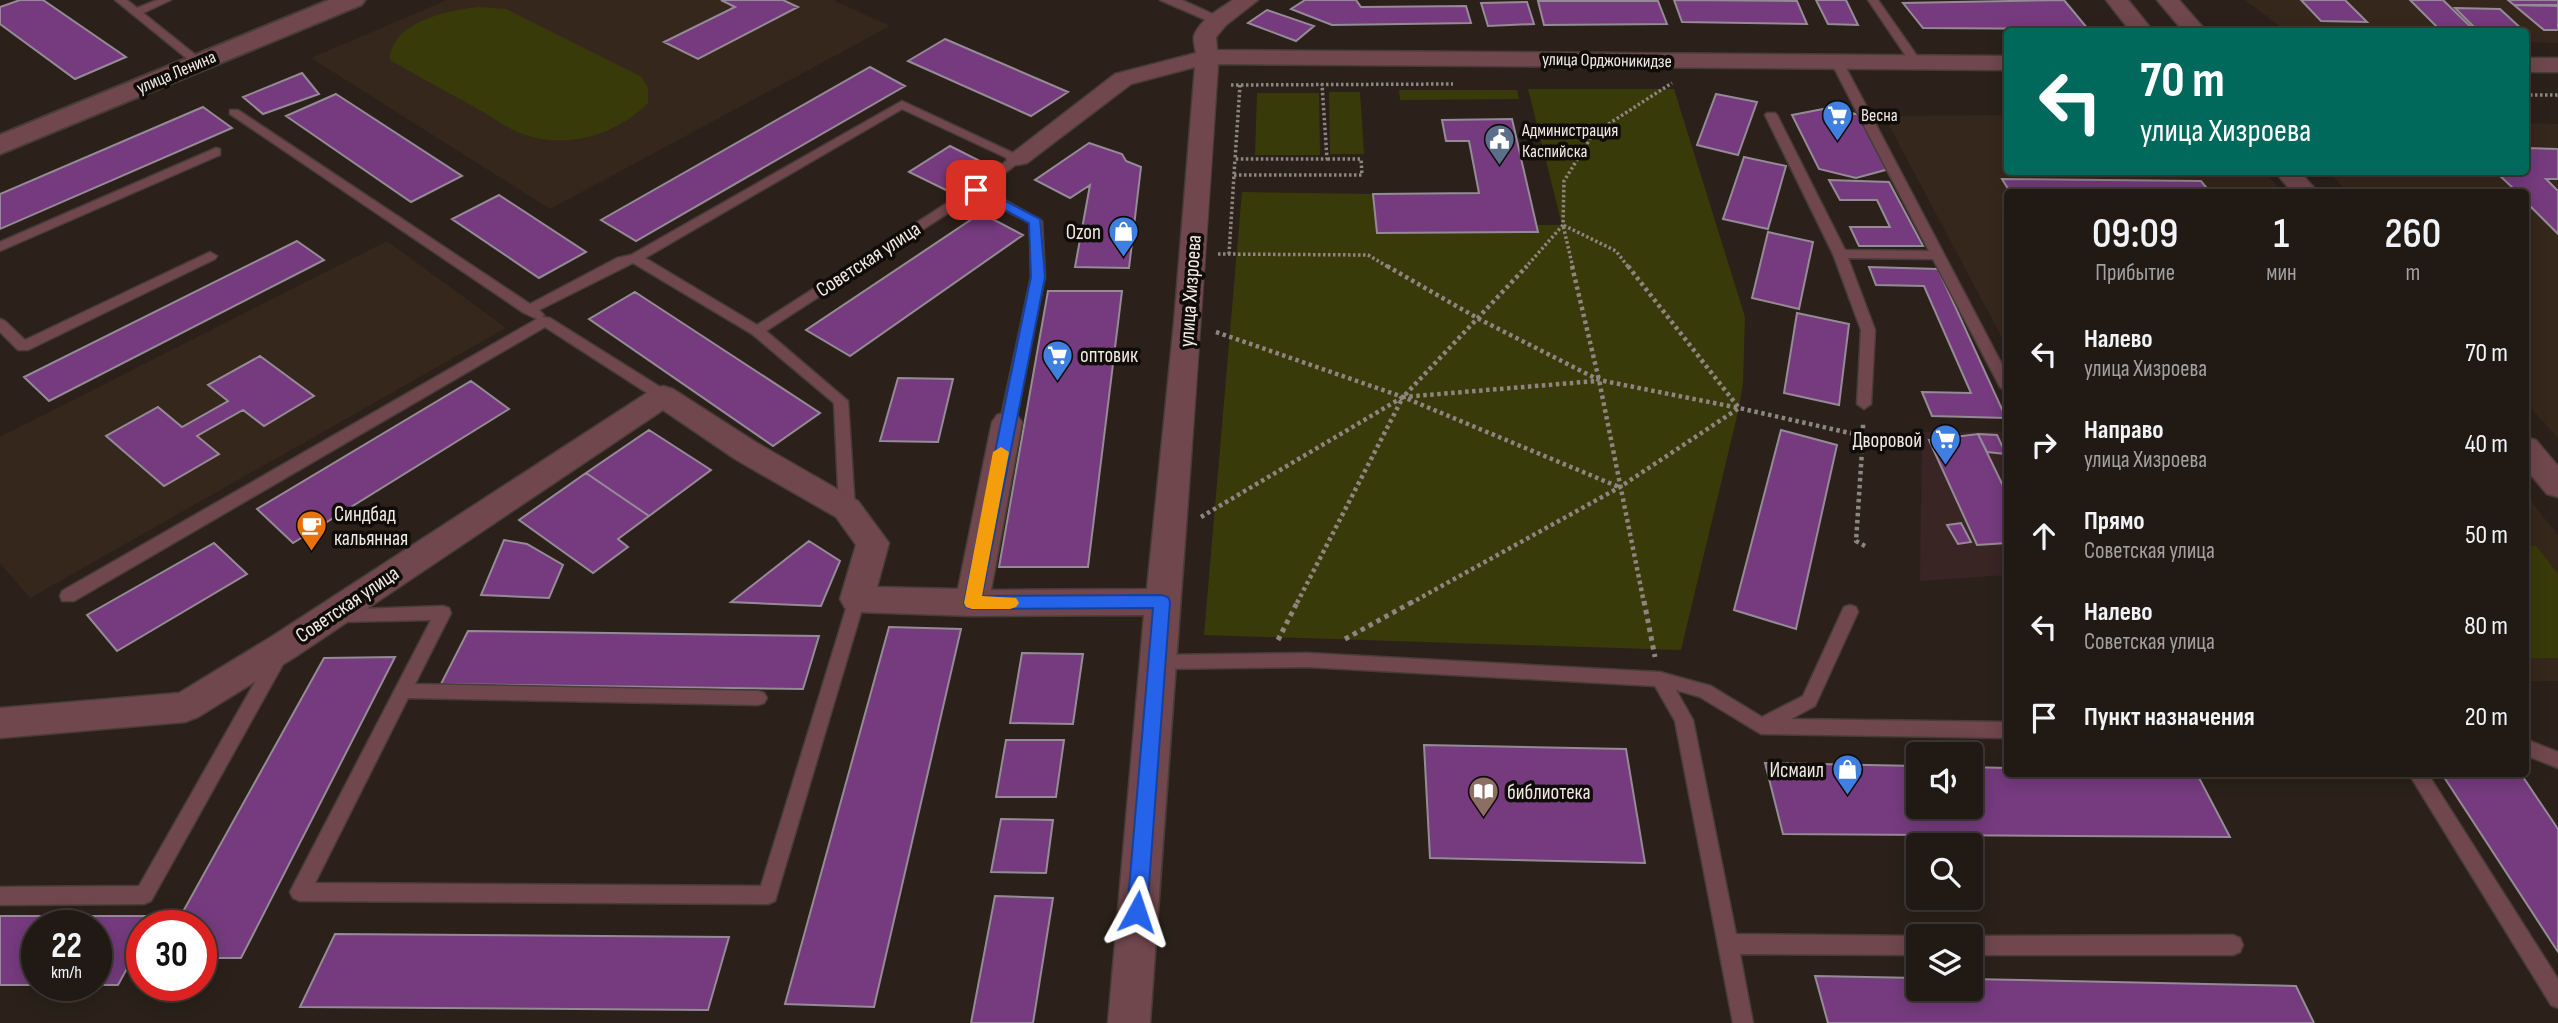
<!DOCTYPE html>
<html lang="ru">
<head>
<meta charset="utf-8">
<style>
  :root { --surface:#201914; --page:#28221d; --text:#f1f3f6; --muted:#a2a0a0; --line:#3d3834 }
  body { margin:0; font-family:"Sofia Sans Condensed",sans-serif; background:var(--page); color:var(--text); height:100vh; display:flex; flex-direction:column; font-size:26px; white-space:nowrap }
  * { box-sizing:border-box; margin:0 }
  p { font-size:23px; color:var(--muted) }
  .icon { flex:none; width:38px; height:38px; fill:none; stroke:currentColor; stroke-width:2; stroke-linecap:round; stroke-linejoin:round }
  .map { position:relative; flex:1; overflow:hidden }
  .details { position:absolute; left:2004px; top:189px; width:525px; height:588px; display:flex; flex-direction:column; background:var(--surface); border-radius:7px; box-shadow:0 4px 18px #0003,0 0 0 2px var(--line) }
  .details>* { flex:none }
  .hud { position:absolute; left:2004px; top:28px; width:525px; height:147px; border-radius:7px; box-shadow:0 4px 18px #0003,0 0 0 2px var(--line); background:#00695c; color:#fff; overflow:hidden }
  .fabs { position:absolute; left:1906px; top:742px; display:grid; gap:14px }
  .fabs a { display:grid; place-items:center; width:77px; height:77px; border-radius:7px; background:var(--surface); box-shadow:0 4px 18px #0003,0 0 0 2px var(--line); font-size:35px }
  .speed { position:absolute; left:21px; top:910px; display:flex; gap:14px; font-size:35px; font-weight:700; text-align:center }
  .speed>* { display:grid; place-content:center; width:91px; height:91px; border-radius:50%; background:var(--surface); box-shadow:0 4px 18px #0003,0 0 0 2px var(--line); line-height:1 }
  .speed small { font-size:18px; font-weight:400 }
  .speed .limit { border:10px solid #d22; background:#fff; color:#111 }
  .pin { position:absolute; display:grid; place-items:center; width:60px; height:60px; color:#fff; margin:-30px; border-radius:14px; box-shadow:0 4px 10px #0006 }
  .me { position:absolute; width:77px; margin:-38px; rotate:5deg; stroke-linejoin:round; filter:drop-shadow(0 0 5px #0008) }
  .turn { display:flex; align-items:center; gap:24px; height:147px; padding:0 21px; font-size:32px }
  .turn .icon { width:91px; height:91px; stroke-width:2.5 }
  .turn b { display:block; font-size:49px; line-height:60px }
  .eta { display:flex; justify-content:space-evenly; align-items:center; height:119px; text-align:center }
  .eta b { font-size:42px; font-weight:600; line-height:49px }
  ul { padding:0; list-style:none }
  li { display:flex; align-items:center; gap:21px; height:91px; padding:0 21px }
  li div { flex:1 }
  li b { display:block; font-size:26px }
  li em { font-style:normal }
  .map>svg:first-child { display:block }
  .built { fill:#36271c }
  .industrial { fill:#382524 }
  .green { fill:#383a0a }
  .building { fill:#753b7e; stroke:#958b96; stroke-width:2 }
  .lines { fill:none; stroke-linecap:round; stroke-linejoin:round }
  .service-casing { stroke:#473d36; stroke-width:3 }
  .pedestrian-casing { stroke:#473d36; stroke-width:3 }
  .minor-casing { stroke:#473d36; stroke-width:3 }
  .tertiary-casing { stroke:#473d36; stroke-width:4 }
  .path-far2 { stroke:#8d857f; stroke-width:3.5; stroke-dasharray:2.5 2.5; stroke-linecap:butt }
  .path-far1 { stroke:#8d857f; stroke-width:4.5; stroke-dasharray:3.5 3.5; stroke-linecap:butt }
  .path { stroke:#8d857f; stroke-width:5; stroke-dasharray:4.5 4.5; stroke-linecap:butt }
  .service { fill:#6f474c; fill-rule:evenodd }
  .pedestrian { fill:#6f474c; fill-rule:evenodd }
  .minor { fill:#6f474c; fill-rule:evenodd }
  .tertiary { fill:#6f474c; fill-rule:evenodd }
  .route { fill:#2563eb; stroke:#184099; stroke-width:2 }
  .slow { fill:#f59e0b }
  .labels { text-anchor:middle; stroke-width:7; stroke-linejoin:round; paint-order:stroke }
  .far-street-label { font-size:18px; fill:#f0e9e4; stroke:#100c09 }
  .far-poi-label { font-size:18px; fill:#f0e9e4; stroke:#100c09; text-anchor:start }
  .poi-label { font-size:21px; fill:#f0e9e4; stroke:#100c09; text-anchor:end }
  .street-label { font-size:21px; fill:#f0e9e4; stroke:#100c09 }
</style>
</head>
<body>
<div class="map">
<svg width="2558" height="1023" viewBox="0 0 2558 1023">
  <rect width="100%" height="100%" fill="#2b211a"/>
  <!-- built -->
  <path class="built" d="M447,0H833L890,26L550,209L311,58Z
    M2245,0H2558V43L2525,42V32L2286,31Z
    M2007,115V172H2265L2282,192H2007V347L1884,116Z
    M2525,123L2558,124V439L2525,401V192H2347L2329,172H2525Z
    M387,241L506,328L30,598L0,563V437Z
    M2525,494L2558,535V681H2525Z"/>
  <!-- industrial -->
  <path class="industrial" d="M1922,432H2007V575L1920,581Z"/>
  <!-- green -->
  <path class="green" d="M479,7L506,9L640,76L648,87V103C616,135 566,150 523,134C508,129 494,118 480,110C450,94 420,77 390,60C391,22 448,10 479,7Z
    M1528,89H1674L1745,317L1743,382L1739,408L1681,650L1204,635L1242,192L1373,194L1378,233L1538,232L1537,225H1562Z
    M1399,90H1517L1519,99L1400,100Z
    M1329,92H1360L1364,154H1330Z
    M1257,93H1319L1320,155H1255Z
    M2525,546H2536L2558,574V658H2525Z"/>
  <!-- building -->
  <path class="building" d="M20,0H43L126,57L75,79L0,24V7Z
    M721,0H783L798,7L698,59L664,42L735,7Z
    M1305,0H1356L1361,7L1466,6L1471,23L1332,25L1291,9Z
    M1674,0L1797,1L1807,24L1682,22Z
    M1816,0H1846L1858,25L1828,24Z
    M2064,0L2088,29L1923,28L1903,3Z
    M2301,0H2345L2367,22L2321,21Z
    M2410,0H2443L2476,32H2442Z
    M2508,0H2558V6L2514,5Z
    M1538,1H1658L1667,24L1544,25Z
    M1527,2L1534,24L1488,26L1481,3Z
    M2514,5H2558V30H2544Z
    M2455,8L2500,9L2525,32H2479Z
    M1267,10L1314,26L1296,41L1248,23Z
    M945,39L1068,92L1031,116L908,61Z
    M870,67L905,86L636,241L601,220Z
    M302,73L319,94L263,114L243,97Z
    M336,94L462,176L411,202L286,116Z
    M1716,94L1757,102L1738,155L1697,145Z
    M203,107L232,128L0,229V194Z
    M1828,108L1860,115L1889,169L1856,178L1819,169L1792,115Z
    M1512,119L1538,232L1377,233L1373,194L1479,193L1469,141H1446L1442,120Z
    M1089,143L1122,154L1126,161L1141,167L1129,268L1075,267L1090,185L1070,198L1035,180Z
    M950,146L990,166L950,192L909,172Z
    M2525,148L2558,149V179H2546L2558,191V234L2525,201V192H2517L2496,172H2525Z
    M1744,157L1786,166L1768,229L1723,219Z
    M2002,179L2201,181L2210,192H2010Z
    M1829,180L1889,182L1923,246H1859L1850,227H1890L1877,200H1840Z
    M499,195L586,252L539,278L452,219Z
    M981,213L1023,235L850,356L806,330Z
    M1768,232L1813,242L1799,309L1752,298Z
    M297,241L324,260L49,401L24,377Z
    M1869,267L1938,269L2006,418L1932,416L1922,392L1971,393L1924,286L1876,285Z
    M1048,291H1122L1088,567H999Z
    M635,292L820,413L773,446L589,319Z
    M1797,313L1849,324L1839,405L1784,393Z
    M260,356L314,396L264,426L243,410L197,436L219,454L164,486L106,436L158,407L182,427L228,401L208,385Z
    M898,378L953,379L938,442L880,441Z
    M471,381L509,409L293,543L257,509Z
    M649,430L711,470L649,516L586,473Z
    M1781,430L1837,445L1796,629L1734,610Z
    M1978,434L2007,494V543L1977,545L1929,440Z
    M1978,434L1997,435L2006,454L1987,452Z
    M586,473L649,516L618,539L628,547L593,573L519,520Z
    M1961,523L1971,542L1958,544L1947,525Z
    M504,540L527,544L563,565L549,598L481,595Z
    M809,541L840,561L821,606L731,602Z
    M214,543L247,574L117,651L87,615Z
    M889,627L961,629L874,1007L785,1004Z
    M468,631L819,636L803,689L441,684Z
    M1022,653L1083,654L1073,724L1010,723Z
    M395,657L241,958H201V926H175L324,658Z
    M1006,740H1064L1056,797H996Z
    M1424,745L1626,749L1645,863L1430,858Z
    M1765,763L1918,766V807H1970V767L2007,768V774H2197L2230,837L1783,834Z
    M2442,774H2521L2558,829V952Z
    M1001,819L1053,820L1046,873L991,872Z
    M995,896L1053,898L1033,1023H971Z
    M0,916H155L150,926H142V941L118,985H96V926H37V985H0Z
    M335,934L729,937L708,1010L300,1007Z
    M1815,976L1918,978V989H1970V979L2296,986L2314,1023H1828Z"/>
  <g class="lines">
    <defs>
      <path id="service" d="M115,0H127L137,8L157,0H171L143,13L203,61V65H195Z
        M1868,0H1878L1922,63L1920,65H1912Z
        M1833,60L1843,62L2007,374V392L2000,387L1933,259L1848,258L1875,330L1871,404L1864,409L1857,404L1861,330L1833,254L1765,115L1767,113H1775L1777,115L1845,250L1929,251L1831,62Z
        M902,101L1024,158L985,189L1042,221L1045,277L1012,426H1002L1000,422L1031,277L1030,223L976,195L766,331L848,401L855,509L853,513H841L839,509L834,403L752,334L633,263L539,310L544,315L542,317L550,318L668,392L670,396L668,400H658L545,327L74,601H62L60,596L62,591L537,319L524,313L230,114V110H238L530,304L617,258L631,255ZM902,109L1009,159L972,187L757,325L645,258Z
        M216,148L220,149V155L0,251V242Z
        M210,252L217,256L215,259L28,350H18L0,332V319L5,321L25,340Z
        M857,592L863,594L865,599L775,901L768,904L300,901L293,898L290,892L293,886L431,620L337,622L331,620L329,615L331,610L443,606L449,608L451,613L415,684L758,691L764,693L767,698L764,703L758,705L408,698L315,883L761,886L849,599L851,594Z
        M1850,605L1856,607L1858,612L1815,706L1791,719L2007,722V738L1761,734L1700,697L1676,690L1693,720L1736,934L1920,936H1918V955L1740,954L1753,1023H1733L1675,721L1655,686L1307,667L1157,669L1151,667L1148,662L1151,657L1157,655L1307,653L1660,672L1711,686L1762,717L1803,696L1844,607Z
        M278,650L284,652L287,657L151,901L144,904L0,905V887L139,886L272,652Z
        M2525,739L2558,752V768L2525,755Z
        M2409,774H2428L2558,979V1008L2551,1005Z
        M2233,935L2240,938L2243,945L2240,952L2233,955H1970V936H1968Z"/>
      <path id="pedestrian" d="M1160,0H1182L1226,20L1218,25L1213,23Z"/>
      <path id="minor" d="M1233,0H1258L1226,25L1216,37L1217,50L2007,56V70L1218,64C1198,384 1172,703 1150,1023H1108L1144,615L972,616L857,612L845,608L840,599L856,545L836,517L735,459L663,410L295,657L198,717L185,722L0,738V708L179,693L271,637L653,389L663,386L673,389L757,443L858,501L889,543L877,587L958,589L992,422L997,415L1007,412L1017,415L1022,422L991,590L1147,589L1174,323L1195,67L1131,84L1027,163L1018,165L1009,163L1006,158L1115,74L1196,53C1195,48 1193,40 1194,36C1199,20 1221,8 1233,0Z
        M2106,0H2128L2154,32H2131Z
        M2157,0H2179L2207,32H2184Z
        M2525,58H2558V72H2525Z
        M2275,172H2300L2318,192H2292Z
        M2525,437L2536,440L2558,466V497L2547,494L2525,468Z"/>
      <path id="tertiary" d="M329,0H365L361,5L0,154V135Z"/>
    </defs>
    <!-- service casing -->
    <use href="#service" class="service-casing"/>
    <!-- pedestrian casing -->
    <use href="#pedestrian" class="pedestrian-casing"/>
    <!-- minor casing -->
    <use href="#minor" class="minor-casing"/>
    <!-- tertiary casing -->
    <use href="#tertiary" class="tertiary-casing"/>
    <!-- path-far2 -->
    <path class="path-far2" d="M1231,85L1453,84
      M1240,85L1235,159H1327L1322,84
      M2525,95H2558
      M1234,175H1362L1361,159H1327
      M1218,254L1368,255L1390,268
      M1229,254L1235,159
      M1525,268L1563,225L1564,181L1593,134L1672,83
      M1573,268L1563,225L1616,251L1629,268"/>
    <!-- path-far1 -->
    <path class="path-far1" d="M1387,266L1479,319L1599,380L1739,408L1620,487L1411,603
      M1572,266L1599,380L1644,603
      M1628,266L1739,408L1863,436V422
      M1216,332L1403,397L1619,487
      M1863,436L1856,541L1867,547
      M1201,517L1403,397L1527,266
      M1297,603L1403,397L1596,381"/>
    <!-- path -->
    <path class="path" d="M1644,601L1655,657
      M1345,639L1414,601
      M1278,640L1298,601"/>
    <!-- service -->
    <use href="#service" class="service"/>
    <!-- pedestrian -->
    <use href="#pedestrian" class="pedestrian"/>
    <!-- minor -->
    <use href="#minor" class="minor"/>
    <!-- tertiary -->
    <use href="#tertiary" class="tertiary"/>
  </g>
  <!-- route -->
  <path class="route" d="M976,186L1040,219L1045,277L982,596L1162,595L1168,597L1170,602L1147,912L1144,919L1137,921L1130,919L1127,912L1153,608L972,609L966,607L964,603L1031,277L1029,223L972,192L970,190Z"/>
  <!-- slow -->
  <path class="slow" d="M1001,447L1009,452L982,596L1016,598L1019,603L1016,607L1010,609H972L966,607L964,603L993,452Z"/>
  <!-- icons -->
  <defs>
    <symbol id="supermarket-pin" viewBox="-11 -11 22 30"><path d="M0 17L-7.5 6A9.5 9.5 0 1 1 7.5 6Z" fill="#3f7fe0" stroke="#100c09"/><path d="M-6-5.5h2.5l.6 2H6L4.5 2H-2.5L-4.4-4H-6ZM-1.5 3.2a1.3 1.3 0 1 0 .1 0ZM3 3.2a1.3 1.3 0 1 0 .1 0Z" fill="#fff"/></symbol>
    <symbol id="civic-pin" viewBox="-11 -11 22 30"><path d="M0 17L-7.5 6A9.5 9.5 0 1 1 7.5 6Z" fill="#5c6f8a" stroke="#100c09"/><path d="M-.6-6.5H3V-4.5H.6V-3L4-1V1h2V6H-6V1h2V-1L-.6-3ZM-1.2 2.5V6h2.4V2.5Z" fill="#fff"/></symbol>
    <symbol id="shop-pin" viewBox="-11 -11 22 30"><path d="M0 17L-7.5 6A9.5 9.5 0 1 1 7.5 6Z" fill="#3f7fe0" stroke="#100c09"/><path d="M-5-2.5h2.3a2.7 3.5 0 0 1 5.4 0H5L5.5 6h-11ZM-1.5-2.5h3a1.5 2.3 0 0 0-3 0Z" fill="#fff"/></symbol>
    <symbol id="cafe-pin" viewBox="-11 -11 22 30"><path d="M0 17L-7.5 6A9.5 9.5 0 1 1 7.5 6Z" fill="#e8710a" stroke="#100c09"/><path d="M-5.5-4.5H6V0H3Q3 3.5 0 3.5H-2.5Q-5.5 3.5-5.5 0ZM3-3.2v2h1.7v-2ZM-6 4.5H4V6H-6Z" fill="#fff"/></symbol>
    <symbol id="library-pin" viewBox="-11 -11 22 30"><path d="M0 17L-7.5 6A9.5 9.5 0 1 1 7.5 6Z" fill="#8d6e63" stroke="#100c09"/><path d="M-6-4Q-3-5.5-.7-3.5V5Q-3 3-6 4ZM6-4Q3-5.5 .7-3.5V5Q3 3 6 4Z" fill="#fff"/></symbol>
  </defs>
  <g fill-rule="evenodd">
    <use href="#supermarket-pin" x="1820" y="98" width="35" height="47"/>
    <use href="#civic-pin" x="1482" y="122" width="35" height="47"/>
    <use href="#shop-pin" x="1106" y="214" width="35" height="47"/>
    <use href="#supermarket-pin" x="1040" y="338" width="35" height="47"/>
    <use href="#supermarket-pin" x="1928" y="422" width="35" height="47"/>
    <use href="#cafe-pin" x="294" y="508" width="35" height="47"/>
    <use href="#shop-pin" x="1830" y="752" width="35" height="47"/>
    <use href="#library-pin" x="1466" y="774" width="35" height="47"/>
  </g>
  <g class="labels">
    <!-- far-street labels -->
    <g class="far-street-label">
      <text transform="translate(1607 60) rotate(1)" y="6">улица Орджоникидзе</text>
      <text transform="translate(176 72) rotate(-23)" y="6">улица Ленина</text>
    </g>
    <!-- far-poi labels -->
    <g class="far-poi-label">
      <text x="1861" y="121">Весна</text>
      <text x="1522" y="136">Администрация<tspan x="1522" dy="21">Каспийска</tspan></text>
    </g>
    <!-- poi labels -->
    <g class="poi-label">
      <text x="1101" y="239">Ozon</text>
      <text x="1080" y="362" text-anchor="start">оптовик</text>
      <text x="1922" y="447">Дворовой</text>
      <text x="334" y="521" text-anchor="start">Синдбад<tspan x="334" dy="24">кальянная</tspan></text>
      <text x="1824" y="777">Исмаил</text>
      <text x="1507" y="799" text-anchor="start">библиотека</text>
    </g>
    <!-- street labels -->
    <g class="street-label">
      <text transform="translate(868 259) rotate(-33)" y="7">Советская улица</text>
      <text transform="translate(1190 291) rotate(-86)" y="7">улица Хизроева</text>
      <text transform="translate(347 604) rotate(-34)" y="7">Советская улица</text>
    </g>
  </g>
</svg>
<div class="fabs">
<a><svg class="icon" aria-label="sound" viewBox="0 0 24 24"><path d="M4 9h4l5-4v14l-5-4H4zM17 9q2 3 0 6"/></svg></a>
<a><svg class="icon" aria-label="search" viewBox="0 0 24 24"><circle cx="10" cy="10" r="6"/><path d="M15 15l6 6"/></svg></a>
<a><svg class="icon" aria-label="layers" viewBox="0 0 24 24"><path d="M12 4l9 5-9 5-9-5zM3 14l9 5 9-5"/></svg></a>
</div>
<div class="speed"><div>22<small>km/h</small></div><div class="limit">30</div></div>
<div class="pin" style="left:976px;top:190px;background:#d93025"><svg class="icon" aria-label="arrive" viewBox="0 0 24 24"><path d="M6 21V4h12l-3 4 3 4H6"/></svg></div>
<svg class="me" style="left:1137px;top:912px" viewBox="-20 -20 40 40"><path d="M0-17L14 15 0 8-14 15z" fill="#2563eb" stroke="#fff" stroke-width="4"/></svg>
<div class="hud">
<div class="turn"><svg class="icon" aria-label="left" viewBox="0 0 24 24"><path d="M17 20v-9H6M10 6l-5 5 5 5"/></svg><div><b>70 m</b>улица Хизроева</div></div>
</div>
<section class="details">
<div class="eta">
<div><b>09:09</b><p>Прибытие</p></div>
<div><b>1</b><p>мин</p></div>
<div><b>260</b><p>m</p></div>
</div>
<ul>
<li><svg class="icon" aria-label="left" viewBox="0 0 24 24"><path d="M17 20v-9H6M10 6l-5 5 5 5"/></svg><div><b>Налево</b><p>улица Хизроева</p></div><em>70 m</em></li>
<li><svg class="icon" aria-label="right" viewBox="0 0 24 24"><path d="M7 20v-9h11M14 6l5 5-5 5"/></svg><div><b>Направо</b><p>улица Хизроева</p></div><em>40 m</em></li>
<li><svg class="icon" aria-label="ahead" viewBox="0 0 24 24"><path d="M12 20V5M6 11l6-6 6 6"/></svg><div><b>Прямо</b><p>Советская улица</p></div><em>50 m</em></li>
<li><svg class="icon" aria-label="left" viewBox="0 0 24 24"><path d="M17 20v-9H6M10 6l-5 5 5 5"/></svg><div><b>Налево</b><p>Советская улица</p></div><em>80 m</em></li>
<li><svg class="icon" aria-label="arrive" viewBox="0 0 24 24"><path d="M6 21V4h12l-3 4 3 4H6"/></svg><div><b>Пункт назначения</b></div><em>20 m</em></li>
</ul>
</section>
</div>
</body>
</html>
